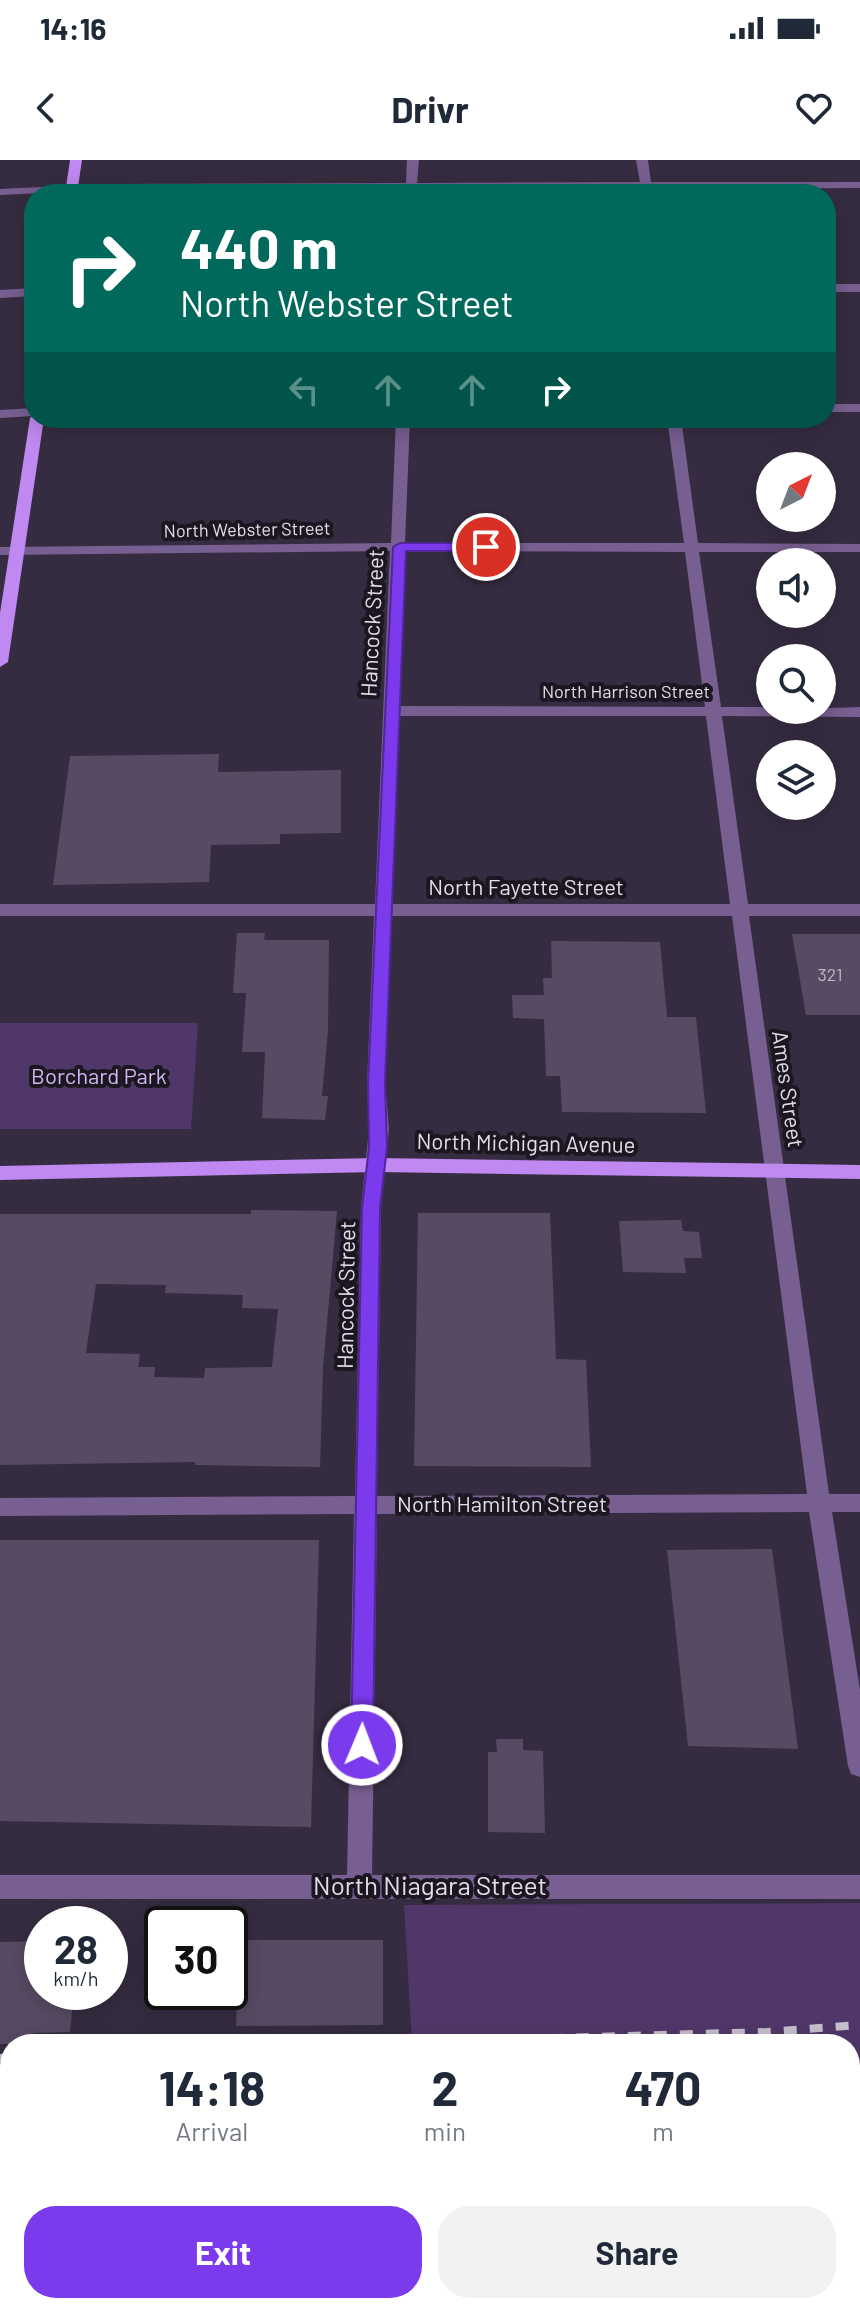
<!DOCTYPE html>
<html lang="en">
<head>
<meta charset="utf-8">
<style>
  :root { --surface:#fff; --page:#f2f2f3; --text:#1f2937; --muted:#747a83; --accent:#7c3aed }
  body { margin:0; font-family:Barlow,sans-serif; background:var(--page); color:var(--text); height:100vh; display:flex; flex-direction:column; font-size:30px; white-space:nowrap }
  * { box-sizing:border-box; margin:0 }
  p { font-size:26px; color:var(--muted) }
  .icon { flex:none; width:44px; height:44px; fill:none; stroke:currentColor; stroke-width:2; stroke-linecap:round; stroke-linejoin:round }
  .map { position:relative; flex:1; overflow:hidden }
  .panel { position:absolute; left:0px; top:1874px; width:860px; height:280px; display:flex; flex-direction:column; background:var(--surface); border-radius:32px 32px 0 0; box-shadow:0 4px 20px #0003 }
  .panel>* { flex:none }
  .guide { position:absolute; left:24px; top:24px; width:812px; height:244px; border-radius:32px; box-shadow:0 4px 20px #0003; background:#00695c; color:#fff; overflow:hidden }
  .needle { width:52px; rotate:42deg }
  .fabs { position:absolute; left:756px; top:292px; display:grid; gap:16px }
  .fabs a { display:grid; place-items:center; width:80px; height:80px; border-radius:50%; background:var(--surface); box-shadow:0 4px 20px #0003; font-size:40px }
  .speed { position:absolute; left:24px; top:1746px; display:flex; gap:16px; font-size:40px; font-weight:700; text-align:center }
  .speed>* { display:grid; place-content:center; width:104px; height:104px; border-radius:50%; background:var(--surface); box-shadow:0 4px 20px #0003; line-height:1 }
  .speed small { font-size:20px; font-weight:400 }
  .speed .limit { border:4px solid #111; border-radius:12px; background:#fff; color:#111 }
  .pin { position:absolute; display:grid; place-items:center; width:68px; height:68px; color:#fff; margin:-34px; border:4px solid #fff; border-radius:50%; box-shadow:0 2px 8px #0007 }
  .me { position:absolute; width:88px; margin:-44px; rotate:1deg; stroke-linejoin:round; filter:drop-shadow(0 0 6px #0008) }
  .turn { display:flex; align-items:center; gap:28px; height:168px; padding:0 24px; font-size:36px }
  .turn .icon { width:104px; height:104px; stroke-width:2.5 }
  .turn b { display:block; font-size:56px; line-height:68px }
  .lanes { display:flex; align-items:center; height:76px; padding:0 24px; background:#0003; justify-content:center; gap:40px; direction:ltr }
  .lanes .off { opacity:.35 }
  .eta { display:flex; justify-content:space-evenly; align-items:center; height:136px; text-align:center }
  .eta b { font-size:48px; font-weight:700; line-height:56px }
  .cta { display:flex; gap:16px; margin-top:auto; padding:16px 24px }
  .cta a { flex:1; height:92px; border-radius:32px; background:var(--accent); color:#fff; font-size:32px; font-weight:700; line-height:92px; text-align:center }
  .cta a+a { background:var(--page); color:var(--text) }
  .status { display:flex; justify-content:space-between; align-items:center; height:56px; padding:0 40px; background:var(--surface); direction:ltr }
  .status svg { height:22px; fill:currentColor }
  header { display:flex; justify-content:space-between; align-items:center; height:104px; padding:0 24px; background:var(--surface); font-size:36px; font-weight:700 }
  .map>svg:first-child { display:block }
  .green { fill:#503769 }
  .water { fill:#200136; stroke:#5a436c; stroke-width:2 }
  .building { fill:#574b63; fill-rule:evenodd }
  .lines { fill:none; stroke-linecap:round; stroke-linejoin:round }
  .minor { fill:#785f91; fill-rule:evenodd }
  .major { fill:#bf89f1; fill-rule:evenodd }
  .rail { stroke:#c7c0cf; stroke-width:8; stroke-dasharray:13 13; stroke-linecap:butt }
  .route { fill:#7c3aed; stroke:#51269a; stroke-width:2 }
  .labels { text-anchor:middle; stroke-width:8; stroke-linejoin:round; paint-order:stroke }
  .far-street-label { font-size:18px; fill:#e3ddeb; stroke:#1b1720 }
  .number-label { font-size:18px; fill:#c0b8c9 }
  .street-label { font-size:22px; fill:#e3ddeb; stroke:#1b1720 }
  .park-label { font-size:22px; fill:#d4b6f4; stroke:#1b1720 }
  .near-street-label { font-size:26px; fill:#e3ddeb; stroke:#1b1720 }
</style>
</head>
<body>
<div class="status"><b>14:16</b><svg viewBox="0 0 49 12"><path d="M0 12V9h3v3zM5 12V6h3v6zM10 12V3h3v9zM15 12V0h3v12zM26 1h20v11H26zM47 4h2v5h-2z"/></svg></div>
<header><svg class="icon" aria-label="back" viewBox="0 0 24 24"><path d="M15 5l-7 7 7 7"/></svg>Drivr<svg class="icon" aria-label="heart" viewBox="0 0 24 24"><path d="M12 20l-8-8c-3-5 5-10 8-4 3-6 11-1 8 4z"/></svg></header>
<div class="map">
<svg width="860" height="2154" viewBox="0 0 860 2154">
  <rect width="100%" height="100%" fill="#362c41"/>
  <!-- green -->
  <path class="green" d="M0,863H198L191,969H0Z
    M860,1743V1952H850V1884H412L404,1745Z"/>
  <!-- water -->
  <path class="water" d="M0,2016H10V2144H850V2033L860,2032V2154H0Z"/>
  <!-- building -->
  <path class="building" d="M219,594L218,612L341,610V673L280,674V684L211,685L209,722L53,725L70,596Z
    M237,773H265L264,780H329L328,870L322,936H328L325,960L262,958L265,892H242L246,833H233Z
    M792,774H860V855H806Z
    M551,781L660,782L667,857H696L706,953L562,952L560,916H546L544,859L513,858L512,835H544L543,818H552Z
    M251,1050L337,1051L323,1208L320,1307L195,1305V1302L0,1305V1054H251ZM96,1124L166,1125L165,1133L243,1135L242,1148L278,1149L272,1207L205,1208L204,1218L154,1217L155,1207H138L140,1194L86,1193Z
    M418,1053H550L556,1199L586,1200L591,1307L414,1306Z
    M681,1060L683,1071L699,1072L702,1098H684L686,1113L623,1112L619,1061Z
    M0,1380H319L311,1667L0,1661Z
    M772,1389L798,1589L688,1586L667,1390Z
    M496,1579H523V1590L543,1591L545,1673L488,1672V1592H497Z
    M230,1780H383V1865L236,1866L238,1813H230Z
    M42,1781V1832H74L70,1872L33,1873L32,1884H0V1782Z"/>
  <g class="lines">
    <!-- minor -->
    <path class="minor" d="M407,0H419L417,23L640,22L636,0H648L651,22H860V28L652,29L653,34H641V29L417,30V34H405V30H104L0,35V29L104,24L406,23Z
      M826,124H860V132H826Z
      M34,128V136L0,138V130Z
      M826,244H860V252H826Z
      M34,248V256L0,258V250Z
      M396,258H410L405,383H684L667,258H681L698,383L860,384V392H699L721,547H770V550L860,547V557L722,556L748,744H860V756H749L829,1334H860V1352H832L860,1530V1617L851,1614L848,1606L809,1352L377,1354L372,1715H860V1739H0V1715H347L354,1354L0,1356V1338L355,1336L361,1048L369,969L367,923L374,756H0V744H375L390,391L0,395V387L391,383ZM405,391L685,392L705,547L399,546ZM399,556H706L730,744H392ZM392,756H732L807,1334L377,1336L381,1048L389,969L385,923Z"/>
    <!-- major -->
    <path class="major" d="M70,0H82L77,34H65Z
      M34,255V258H44L8,502L0,507V453L30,258Z
      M377,998L860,1005V1019L377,1012L0,1020V1006Z"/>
    <!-- rail -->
    <path class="rail" d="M342,1884L767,1872L860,1865
      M0,1898L10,1897"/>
  </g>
  <!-- route -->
  <path class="route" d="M400,383H486L492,387L486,391H406L385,923L387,987L380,1048L373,1585L370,1592L362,1595L354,1592L351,1585L362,1048L369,987L368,923L393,387Z"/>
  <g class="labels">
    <!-- far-street labels -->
    <g class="far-street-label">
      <text transform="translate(247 370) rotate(-1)" y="6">North Webster Street</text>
      <text x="626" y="538">North Harrison Street</text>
    </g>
    <!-- number labels -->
    <g class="number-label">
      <text x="830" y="821">321</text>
    </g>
    <!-- street labels -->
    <g class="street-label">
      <text transform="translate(372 463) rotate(-87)" y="8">Hancock Street</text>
      <text x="526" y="735">North Fayette Street</text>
      <text transform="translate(788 929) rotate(82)" y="8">Ames Street</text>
      <text transform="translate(526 983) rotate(1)" y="8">North Michigan Avenue</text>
      <text transform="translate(346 1135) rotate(-89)" y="8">Hancock Street</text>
      <text x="502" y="1352">North Hamilton Street</text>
    </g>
    <!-- park labels -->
    <g class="park-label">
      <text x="99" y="924">Borchard Park</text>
    </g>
    <!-- near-street labels -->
    <g class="near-street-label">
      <text x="430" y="1735">North Niagara Street</text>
    </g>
  </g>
</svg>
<div class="fabs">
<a><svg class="needle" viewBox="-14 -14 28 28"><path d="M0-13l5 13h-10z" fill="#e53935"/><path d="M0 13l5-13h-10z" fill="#747a83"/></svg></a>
<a><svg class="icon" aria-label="sound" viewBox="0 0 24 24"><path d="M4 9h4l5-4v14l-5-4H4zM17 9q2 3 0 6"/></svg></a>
<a><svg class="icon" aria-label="search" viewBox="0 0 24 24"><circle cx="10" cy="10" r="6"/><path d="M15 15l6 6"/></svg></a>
<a><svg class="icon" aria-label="layers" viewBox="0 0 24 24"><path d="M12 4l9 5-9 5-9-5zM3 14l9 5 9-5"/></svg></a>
</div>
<div class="speed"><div>28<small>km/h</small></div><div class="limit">30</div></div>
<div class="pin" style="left:486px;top:387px;background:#d93025"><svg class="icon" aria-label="arrive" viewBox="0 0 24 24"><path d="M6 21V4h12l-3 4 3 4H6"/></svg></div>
<svg class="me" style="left:362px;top:1585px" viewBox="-20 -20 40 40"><circle r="17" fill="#7c3aed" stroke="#fff" stroke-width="3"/><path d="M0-11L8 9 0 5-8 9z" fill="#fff"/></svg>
<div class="guide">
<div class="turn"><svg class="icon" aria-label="right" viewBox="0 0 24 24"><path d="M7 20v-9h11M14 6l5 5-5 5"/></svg><div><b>440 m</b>North Webster Street</div></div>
<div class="lanes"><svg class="icon off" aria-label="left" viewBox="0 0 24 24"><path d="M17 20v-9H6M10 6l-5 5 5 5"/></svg><svg class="icon off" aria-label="ahead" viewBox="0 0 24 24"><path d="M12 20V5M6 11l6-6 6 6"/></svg><svg class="icon off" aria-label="ahead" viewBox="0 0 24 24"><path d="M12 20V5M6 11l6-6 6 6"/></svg><svg class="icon" aria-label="right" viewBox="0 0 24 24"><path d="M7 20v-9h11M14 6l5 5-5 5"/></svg></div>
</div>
<section class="panel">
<div class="eta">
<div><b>14:18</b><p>Arrival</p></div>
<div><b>2</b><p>min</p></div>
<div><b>470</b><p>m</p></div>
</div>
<div class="cta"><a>Exit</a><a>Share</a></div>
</section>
</div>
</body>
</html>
